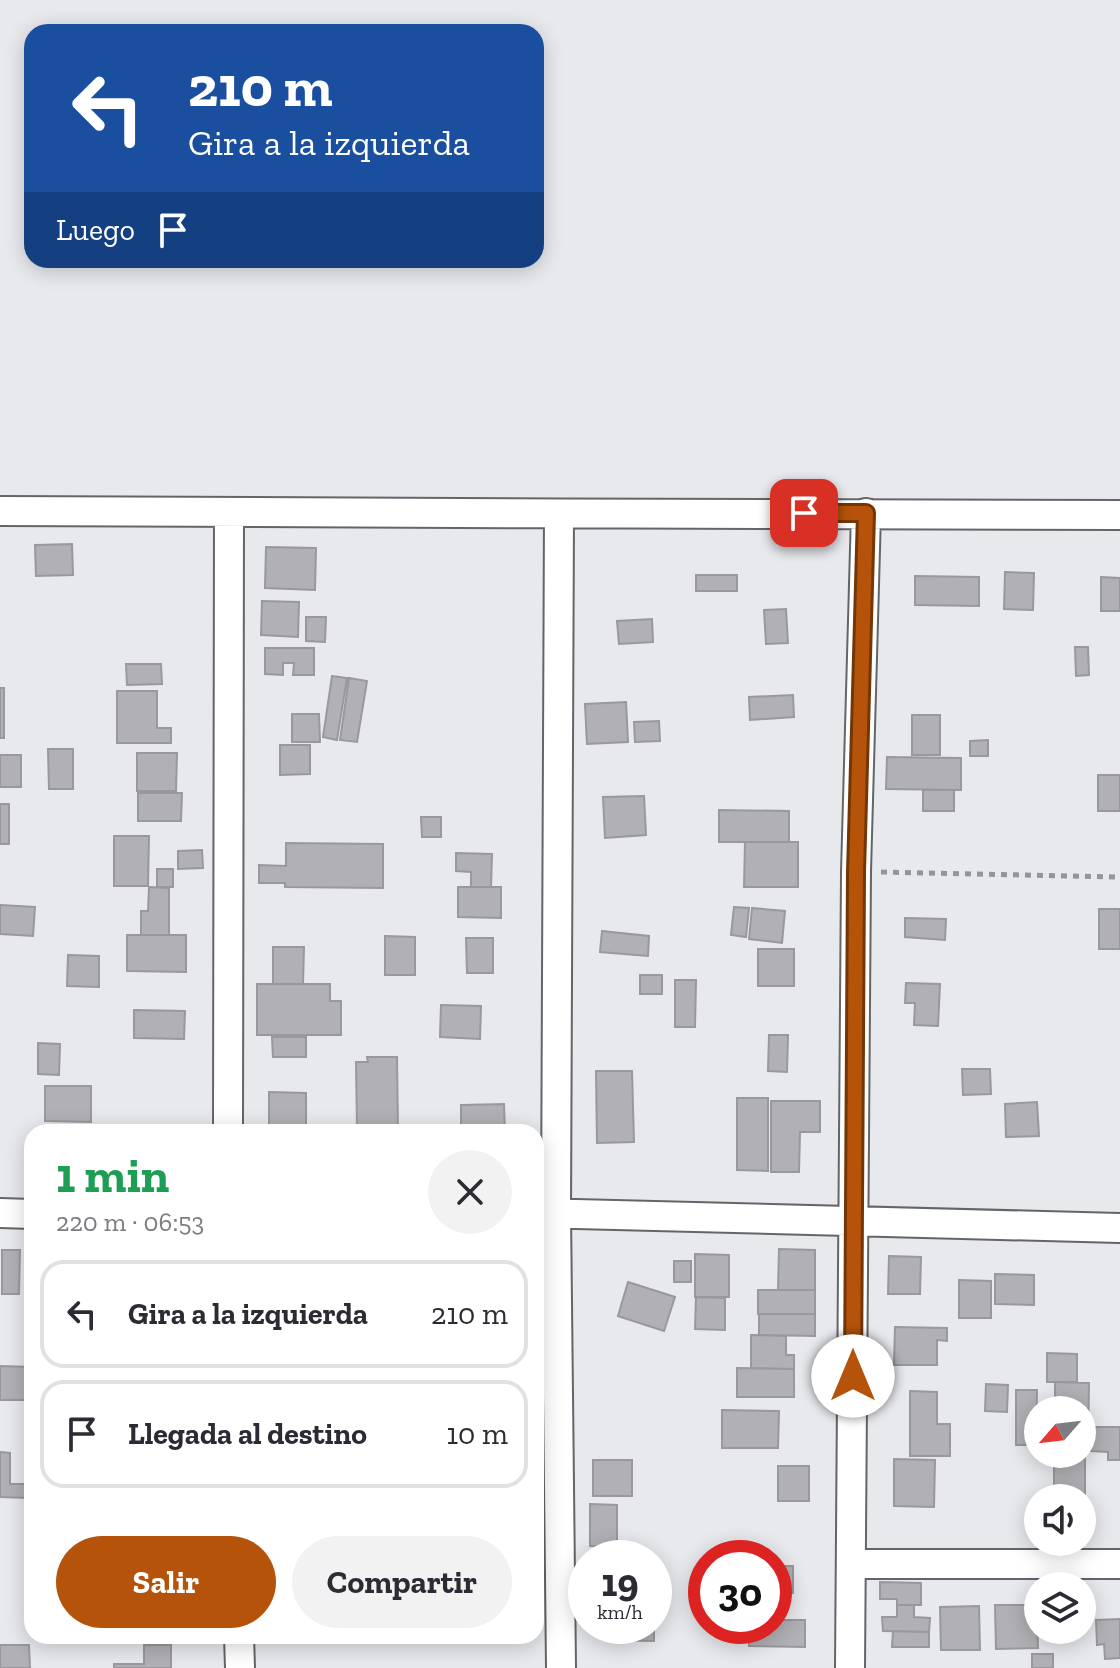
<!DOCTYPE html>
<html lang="es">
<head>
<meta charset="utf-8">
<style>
  :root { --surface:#fff; --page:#f2f2f3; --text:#2b2b33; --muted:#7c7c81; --line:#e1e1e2; --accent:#b45309 }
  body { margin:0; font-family:"Zilla Slab",serif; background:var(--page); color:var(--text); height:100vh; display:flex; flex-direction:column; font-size:30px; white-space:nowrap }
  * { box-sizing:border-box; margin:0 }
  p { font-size:26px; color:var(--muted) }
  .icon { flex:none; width:44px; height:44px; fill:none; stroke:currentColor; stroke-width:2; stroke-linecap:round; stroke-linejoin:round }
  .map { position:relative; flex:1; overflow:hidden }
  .details { position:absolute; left:24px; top:1124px; width:520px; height:520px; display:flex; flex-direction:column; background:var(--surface); border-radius:24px; box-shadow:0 4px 20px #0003 }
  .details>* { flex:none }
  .top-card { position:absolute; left:24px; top:24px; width:520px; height:244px; border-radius:24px; box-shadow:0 4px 20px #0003; background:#1a4fa0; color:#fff; overflow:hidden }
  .needle { width:52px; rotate:242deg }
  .fabs { position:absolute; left:1024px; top:1396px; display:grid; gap:16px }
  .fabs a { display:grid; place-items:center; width:72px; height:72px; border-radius:50%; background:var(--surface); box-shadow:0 4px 20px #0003; font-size:40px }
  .speed { position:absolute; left:568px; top:1540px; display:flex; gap:16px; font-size:40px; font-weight:700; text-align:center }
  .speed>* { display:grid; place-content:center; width:104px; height:104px; border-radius:50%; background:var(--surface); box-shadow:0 4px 20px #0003; line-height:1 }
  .speed small { font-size:20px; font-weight:400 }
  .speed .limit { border:12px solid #d22; background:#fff; color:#111 }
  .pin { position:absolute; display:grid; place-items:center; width:68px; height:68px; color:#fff; margin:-34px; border-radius:16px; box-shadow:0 4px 12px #0006 }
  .me { position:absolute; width:88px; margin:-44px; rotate:0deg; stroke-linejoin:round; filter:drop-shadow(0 0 6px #0008) }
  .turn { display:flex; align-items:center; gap:28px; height:168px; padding:0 32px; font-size:36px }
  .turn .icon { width:104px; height:104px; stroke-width:2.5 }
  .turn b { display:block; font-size:56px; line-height:68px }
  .then { display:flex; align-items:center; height:76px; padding:0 32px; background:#0003; gap:16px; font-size:30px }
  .round { display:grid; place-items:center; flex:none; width:84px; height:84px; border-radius:42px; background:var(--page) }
  .head { display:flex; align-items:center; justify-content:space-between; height:136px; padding:0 32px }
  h1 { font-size:48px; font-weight:700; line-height:60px; color:#1e9e55 }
  .cta { display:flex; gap:16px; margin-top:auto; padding:16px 32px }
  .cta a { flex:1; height:92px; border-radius:48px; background:var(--accent); color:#fff; font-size:32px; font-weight:700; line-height:92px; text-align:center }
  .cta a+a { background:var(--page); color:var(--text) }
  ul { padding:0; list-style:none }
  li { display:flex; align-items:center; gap:24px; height:108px; margin:0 16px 12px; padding:0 16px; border:4px solid var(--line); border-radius:24px }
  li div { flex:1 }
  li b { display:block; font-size:30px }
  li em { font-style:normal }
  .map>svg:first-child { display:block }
  .building { fill:#b0b0b5; stroke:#98989d; stroke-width:2 }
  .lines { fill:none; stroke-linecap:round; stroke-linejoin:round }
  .street-casing { stroke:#646569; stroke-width:32 }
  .path { stroke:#949598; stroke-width:5; stroke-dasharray:6 6; stroke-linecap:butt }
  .street { stroke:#fff; stroke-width:28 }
  .route-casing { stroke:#753606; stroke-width:20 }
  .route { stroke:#b45309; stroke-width:14 }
</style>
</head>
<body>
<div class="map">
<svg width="1120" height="1668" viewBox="0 0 1120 1668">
  <rect width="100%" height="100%" fill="#e7e9ed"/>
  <!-- building -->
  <path class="building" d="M72,544L73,575L36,576L35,545Z
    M266,547L316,548L315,590L265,588Z
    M1005,572L1034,573L1033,610L1004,609Z
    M696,575H737V591H696Z
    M915,576L979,577V606L915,605Z
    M1101,577L1120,578V611H1101Z
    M262,601L299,602L298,637L261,635Z
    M786,609L788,643L766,644L764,610Z
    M306,617H326L325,642L306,641Z
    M652,619L653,642L619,644L617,621Z
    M1075,647H1088L1089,675L1076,676Z
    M265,648H314V675H293L294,663H283V675L265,674Z
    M126,664H161L162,684L127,685Z
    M332,676L347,678L337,740L323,737Z
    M349,678L367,681L357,742L340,740Z
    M0,688H4V738H0Z
    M117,691H157V728H171V743H117Z
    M793,695L794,717L750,720L749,697Z
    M626,702L628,742L587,744L585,704Z
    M292,714H319L320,742H292Z
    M912,715H940V755H912Z
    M659,721L660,741L635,742L634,722Z
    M988,740V756H970V741Z
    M280,745H310V774L280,775Z
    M48,749H73V789H49Z
    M137,753H177L176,791H137Z
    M0,755H21V787H0Z
    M887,757L961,758V790L886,789Z
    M1098,775H1120V811H1098Z
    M923,790H954V811H923Z
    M138,793H182L181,821H138Z
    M644,796L646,835L605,838L603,797Z
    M0,804H9V844H0Z
    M719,810L789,811V842H719Z
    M421,817H441V837H422Z
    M114,836H149L148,886H114Z
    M745,842H798V887H744Z
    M286,843L383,844V888L285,887V883H259V865L286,866Z
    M202,850L203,868L178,869V851Z
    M456,853L492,854L491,887H471V872L456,871Z
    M157,869H173V887H157Z
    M149,887L169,888V935H141V911H148Z
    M458,887H501V918L458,917Z
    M0,905L35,907L33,936L0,934Z
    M734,907L749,908L746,937L731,935Z
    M752,908L785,911L782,943L749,939Z
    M1099,909H1120V949H1099Z
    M905,918L946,919L945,940L905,937Z
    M602,931L649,936L648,956L600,952Z
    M127,935H186V972L127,971Z
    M385,936L415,937V975H385Z
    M466,938H493V973H467Z
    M273,947H304L303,984H273Z
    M758,949H794V986H758Z
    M68,955L99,956V987L67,986Z
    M640,975H662V994H640Z
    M675,980H696L695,1027H675Z
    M906,983L940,984L938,1026L914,1025L915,1003H905Z
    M257,984H330V1001H341V1035H257Z
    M441,1005L481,1006L480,1039L440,1037Z
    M134,1010L185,1011L184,1039L134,1038Z
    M769,1035H788L787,1072L768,1071Z
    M272,1037H306V1057H273Z
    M38,1043L60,1044L59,1075L38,1074Z
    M367,1057H397L398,1132H368V1128H357L356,1062H368Z
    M962,1069H990L991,1094L963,1095Z
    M596,1071H632L634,1142L597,1143Z
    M45,1086H91V1122L45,1121Z
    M269,1092L306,1093V1132H269Z
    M737,1098H768V1171L737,1170Z
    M771,1101H820V1132H800L799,1172H771Z
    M1037,1102L1039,1136L1006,1137L1005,1104Z
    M504,1104L505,1132H461V1105Z
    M779,1249L815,1250V1290H778Z
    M2,1250H20L19,1294H2Z
    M695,1254L729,1255V1297H695Z
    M889,1256L921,1257L920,1294H888Z
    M674,1261H691V1282H674Z
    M995,1274L1034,1275V1305L995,1304Z
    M959,1280L991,1281V1318H959Z
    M628,1282L675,1297L664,1331L618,1316Z
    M758,1290H815V1314H758Z
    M696,1297L725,1298V1330L695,1329Z
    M759,1314H815V1336L759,1335Z
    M895,1327L947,1328V1341L937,1340V1365H894Z
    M751,1335L786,1336V1355H794V1369L751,1368Z
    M1047,1353L1077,1354V1382H1047Z
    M0,1366L32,1367V1400H0Z
    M737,1368L794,1369V1397H737Z
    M1055,1382L1089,1383L1088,1449L1082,1448V1410H1055Z
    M986,1384L1008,1385L1007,1412L985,1411Z
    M1016,1390H1037L1036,1445H1016Z
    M910,1391L937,1392V1424H950V1456H910Z
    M722,1410L779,1411L778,1448H722Z
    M1091,1427H1120V1460H1108V1452L1091,1451Z
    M1082,1449L1085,1450V1494L1054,1493V1454H1082Z
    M0,1452L10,1453V1484H27V1498L0,1497Z
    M894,1459L935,1460L934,1507L894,1506Z
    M593,1460H632V1496H593Z
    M778,1466H809V1501H778Z
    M590,1504L617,1505V1547L590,1546Z
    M774,1566H793V1593H774Z
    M880,1582L921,1583V1605H897V1599H880Z
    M897,1605H914V1617L930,1618L929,1632L883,1631L882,1617H897Z
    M995,1605H1037L1038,1648L996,1649Z
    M979,1606L980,1650H941L940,1607Z
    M1120,1619V1658L1105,1659L1104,1644L1097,1645L1096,1620Z
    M774,1620H805V1647L749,1646L750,1626H774Z
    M603,1626H654V1641L603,1640Z
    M893,1631L929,1632V1647H892Z
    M0,1645H29L30,1668H0Z
    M144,1645H171V1668H114V1664H144Z
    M1032,1654H1053V1668H1032Z"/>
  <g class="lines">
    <defs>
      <path id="street" d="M0,511C373,515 747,512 1120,515
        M559,514L556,1212L561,1668
        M228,1132L229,514
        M0,1213L32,1214
        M536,1213L1120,1228
        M852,1564H1120
        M239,1636L240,1668
        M850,1668L856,872L866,513"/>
    </defs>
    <!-- street casing -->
    <use href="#street" class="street-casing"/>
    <!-- path -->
    <path class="path" d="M881,872L1120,877"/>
    <!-- street -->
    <use href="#street" class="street"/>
  </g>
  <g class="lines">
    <defs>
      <path id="route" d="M804,513H866L856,872L853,1376"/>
    </defs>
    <!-- route casing -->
    <use href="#route" class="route-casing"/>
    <!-- route -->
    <use href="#route" class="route"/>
  </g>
</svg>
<div class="fabs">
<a><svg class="needle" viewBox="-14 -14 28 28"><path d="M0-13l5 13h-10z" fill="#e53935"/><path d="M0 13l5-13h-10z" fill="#7c7c81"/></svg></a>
<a><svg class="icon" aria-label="sound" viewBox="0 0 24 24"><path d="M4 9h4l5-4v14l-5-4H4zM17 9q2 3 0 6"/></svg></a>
<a><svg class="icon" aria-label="layers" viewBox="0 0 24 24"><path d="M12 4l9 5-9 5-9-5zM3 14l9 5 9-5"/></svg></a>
</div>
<div class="speed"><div>19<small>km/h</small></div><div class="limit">30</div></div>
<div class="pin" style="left:804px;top:513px;background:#d93025"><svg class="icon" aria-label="arrive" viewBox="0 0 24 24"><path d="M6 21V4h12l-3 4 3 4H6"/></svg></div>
<svg class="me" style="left:853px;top:1376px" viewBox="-20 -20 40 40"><circle r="19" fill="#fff"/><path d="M0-13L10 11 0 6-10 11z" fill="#b45309"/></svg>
<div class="top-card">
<div class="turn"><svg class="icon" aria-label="left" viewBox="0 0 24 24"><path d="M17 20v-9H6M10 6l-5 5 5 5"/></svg><div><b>210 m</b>Gira a la izquierda</div></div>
<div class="then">Luego<svg class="icon" aria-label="arrive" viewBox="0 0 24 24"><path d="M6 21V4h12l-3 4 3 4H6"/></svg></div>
</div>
<section class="details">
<div class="head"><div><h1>1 min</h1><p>220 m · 06:53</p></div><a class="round"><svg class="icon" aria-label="close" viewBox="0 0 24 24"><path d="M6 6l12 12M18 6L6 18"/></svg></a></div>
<ul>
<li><svg class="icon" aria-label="left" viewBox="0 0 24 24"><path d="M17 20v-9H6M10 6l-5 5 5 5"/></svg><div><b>Gira a la izquierda</b></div><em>210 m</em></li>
<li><svg class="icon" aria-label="arrive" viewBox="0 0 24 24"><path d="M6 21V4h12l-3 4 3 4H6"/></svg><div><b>Llegada al destino</b></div><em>10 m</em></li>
</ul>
<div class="cta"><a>Salir</a><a>Compartir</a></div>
</section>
</div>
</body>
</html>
